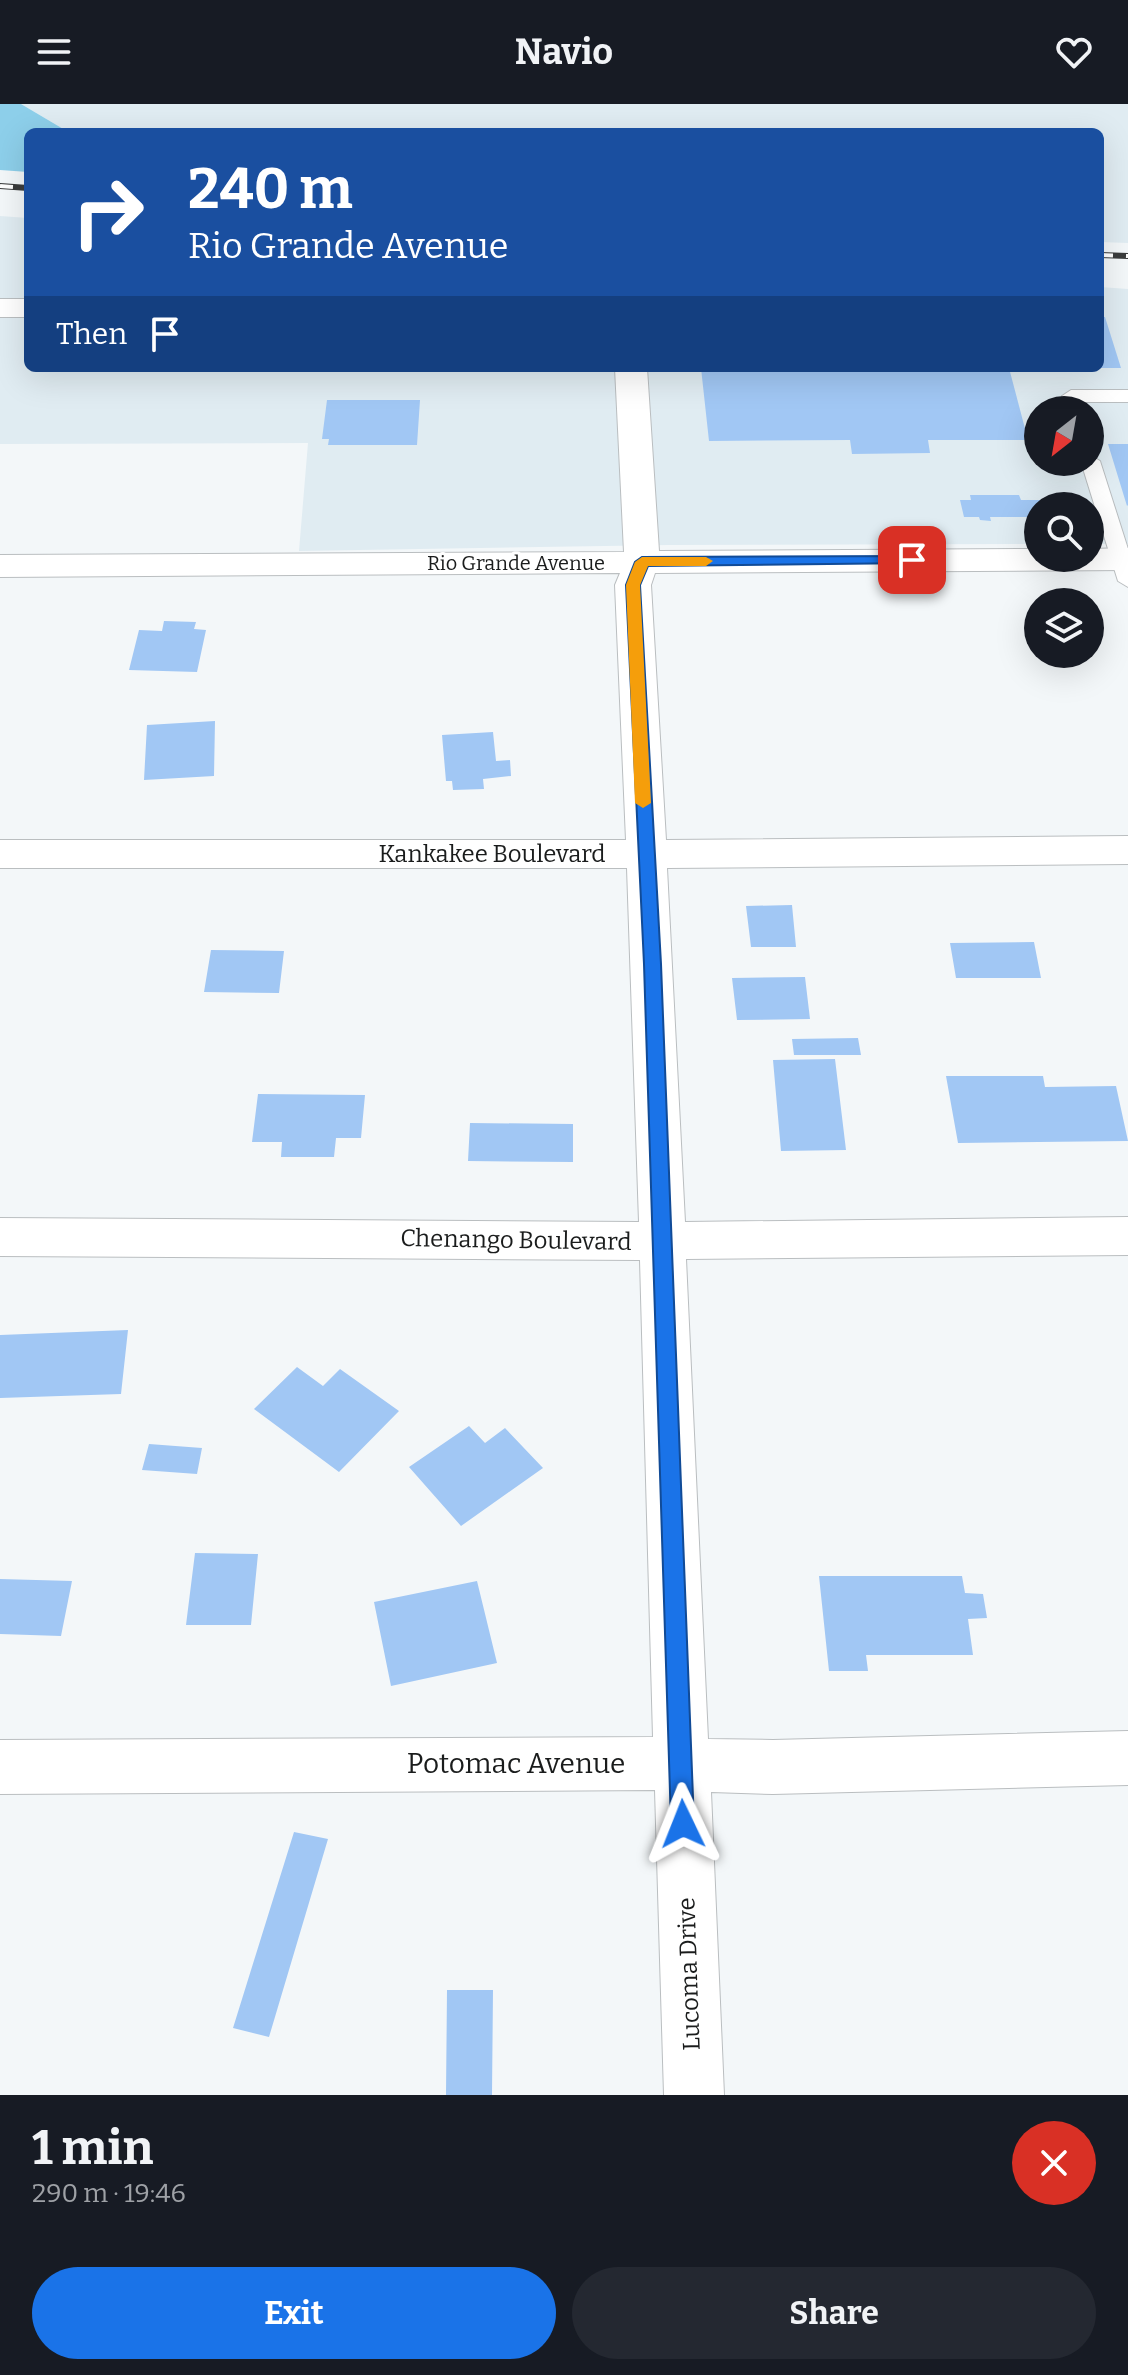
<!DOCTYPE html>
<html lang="en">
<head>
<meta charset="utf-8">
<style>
  :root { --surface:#171b24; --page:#242831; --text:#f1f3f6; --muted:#9ea1a6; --accent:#1a73e8 }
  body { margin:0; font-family:Bitter,serif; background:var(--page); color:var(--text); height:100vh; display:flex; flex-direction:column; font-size:30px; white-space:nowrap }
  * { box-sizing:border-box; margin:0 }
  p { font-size:26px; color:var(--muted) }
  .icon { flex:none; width:44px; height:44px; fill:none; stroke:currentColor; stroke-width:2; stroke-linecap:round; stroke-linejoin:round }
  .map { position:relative; height:1991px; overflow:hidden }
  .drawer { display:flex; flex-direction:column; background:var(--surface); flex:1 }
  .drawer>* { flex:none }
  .top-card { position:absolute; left:24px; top:24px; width:1080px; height:244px; border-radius:12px; box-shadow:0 8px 32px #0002; background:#1a4fa0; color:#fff; overflow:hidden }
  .needle { width:52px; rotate:211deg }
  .tools { position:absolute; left:1024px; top:292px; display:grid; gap:16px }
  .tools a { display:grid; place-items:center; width:80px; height:80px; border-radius:50%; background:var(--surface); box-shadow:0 8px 32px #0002; font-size:40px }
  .pin { position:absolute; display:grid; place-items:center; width:68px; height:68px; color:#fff; margin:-34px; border-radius:16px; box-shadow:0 4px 12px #0006 }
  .me { position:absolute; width:88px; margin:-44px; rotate:358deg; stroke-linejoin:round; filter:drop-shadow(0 0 6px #0008) }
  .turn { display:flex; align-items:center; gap:28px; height:168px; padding:0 32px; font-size:36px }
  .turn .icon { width:104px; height:104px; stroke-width:2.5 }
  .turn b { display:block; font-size:56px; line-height:68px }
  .then { display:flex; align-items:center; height:76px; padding:0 32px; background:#0003; gap:16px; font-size:30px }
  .round { display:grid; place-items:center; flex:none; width:84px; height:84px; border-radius:42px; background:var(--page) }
  .overview { display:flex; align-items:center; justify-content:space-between; height:136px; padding:0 32px }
  h1 { font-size:48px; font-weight:700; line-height:60px }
  .cta { display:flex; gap:16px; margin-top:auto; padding:16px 32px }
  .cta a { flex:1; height:92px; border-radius:48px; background:var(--accent); color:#fff; font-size:32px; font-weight:700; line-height:92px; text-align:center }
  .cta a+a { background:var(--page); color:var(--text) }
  header { display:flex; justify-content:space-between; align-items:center; height:104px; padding:0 32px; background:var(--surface); font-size:36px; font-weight:700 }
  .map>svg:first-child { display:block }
  .built { fill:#e0ecf2; fill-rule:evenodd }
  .green { fill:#8dcfea }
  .building { fill:#a1c7f4 }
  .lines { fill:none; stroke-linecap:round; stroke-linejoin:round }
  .service-casing { stroke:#babec0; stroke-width:2 }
  .minor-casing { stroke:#babec0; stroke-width:2 }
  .service { fill:#fff; fill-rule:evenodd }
  .minor { fill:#fff; fill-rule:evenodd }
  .rail-casing { stroke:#3a3c3c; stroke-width:6 }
  .rail { stroke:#fff; stroke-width:4; stroke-dasharray:13; stroke-linecap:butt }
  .route { fill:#1a73e8; stroke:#114b97; stroke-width:2 }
  .slow { fill:#f59e0b }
  .labels { text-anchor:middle; stroke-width:6; stroke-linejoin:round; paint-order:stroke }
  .far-street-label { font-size:20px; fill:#1a1c1c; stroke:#fff }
  .street-label { font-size:24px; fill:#1a1c1c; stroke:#fff }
  .near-street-label { font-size:28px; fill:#1a1c1c; stroke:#fff }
</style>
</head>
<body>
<header><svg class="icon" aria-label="menu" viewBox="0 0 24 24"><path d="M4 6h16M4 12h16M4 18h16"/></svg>Navio<svg class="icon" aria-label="heart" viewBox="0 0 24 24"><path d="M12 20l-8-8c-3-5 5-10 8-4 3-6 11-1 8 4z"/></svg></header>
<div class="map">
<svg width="1128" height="1991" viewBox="0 0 1128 1991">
  <rect width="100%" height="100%" fill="#f3f7f9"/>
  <!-- built -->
  <path class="built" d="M21,0H1128V139L1100,138V28H88L65,26Z
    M0,112L28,114V264H1100V183L1128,185V440H1090V402H1038V440L669,441L299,447L308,339L0,340ZM1038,306H1090V358H1038Z"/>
  <!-- green -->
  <path class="green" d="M0,0H21L65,26L88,28H28V68L0,66Z"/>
  <!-- building -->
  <path class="building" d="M1100,213H1105L1121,264H1100Z
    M701,264H1009L1028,336H928L930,349L852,350L850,336L709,337Z
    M327,296H420L417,341H328L329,335H322Z
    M1108,340H1128V401L1127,402Z
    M970,391H1019L1021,396H1071L1072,402H1038V413H990L991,417L980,416L979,413H964L960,396H971Z
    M164,517L196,518L194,525L206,526L197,568L129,566L139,526L162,527Z
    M215,617L214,672L144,676L147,621Z
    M493,628L496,657L510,656L511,672L483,675L484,685L453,686L452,677H446L442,631Z
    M792,801L796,843H751L746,802Z
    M1034,838L1041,874H956L950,839Z
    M211,846L284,847L279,889L204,888Z
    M805,873L810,915L737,916L732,874Z
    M858,934L861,951H794L792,935Z
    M835,955L846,1046L781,1047L773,956Z
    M946,972H1043L1045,983L1116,982L1128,1037L958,1039Z
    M258,990L365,991L361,1034H336L334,1053H281L282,1038H252Z
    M470,1019L573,1020V1058L468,1057Z
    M128,1226L121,1290L0,1294V1231Z
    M297,1263L323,1282L340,1265L399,1307L339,1368L254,1305Z
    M469,1322L485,1339L505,1324L543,1364L461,1422L409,1363Z
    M149,1340L202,1344L197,1370L142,1366Z
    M195,1449L258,1450L251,1521H186Z
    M819,1472H962L965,1489L983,1490L987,1514L968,1515L973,1551H866L868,1567H829Z
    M0,1475L72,1477L61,1532L0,1530Z
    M477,1477L497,1559L391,1582L374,1498Z
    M294,1728L328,1735L269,1933L233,1924Z
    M447,1886H493L492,1991H446Z"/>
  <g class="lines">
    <defs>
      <path id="service" d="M1071,286H1128V298H1081L1083,306H1063L1062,292Z
        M1090,351L1100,357L1128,445V483L1118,477L1081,358H1090Z"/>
      <path id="minor" d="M0,195H28V213H0Z
        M615,264H647L659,447L1038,445V454H1090V445L1128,444V466L655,469L651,481L666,736L1128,732V760L667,764L685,1118L1128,1113V1151L686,1155L708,1635L773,1636L1128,1627V1681L773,1690L711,1688L724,1991H664L655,1686L0,1690V1636L653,1633L640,1156L0,1152V1114L639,1118L627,764H0V736H626L615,481L620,469L0,473V451L624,448Z"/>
    </defs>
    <!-- service casing -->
    <use href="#service" class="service-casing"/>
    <!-- minor casing -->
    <use href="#minor" class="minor-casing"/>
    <!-- service -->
    <use href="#service" class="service"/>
    <!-- minor -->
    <use href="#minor" class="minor"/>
    <defs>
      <path id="rail" d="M0,82L28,84
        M1100,151L1128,152"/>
    </defs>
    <!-- rail casing -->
    <use href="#rail" class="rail-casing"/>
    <!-- rail -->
    <use href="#rail" class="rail"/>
  </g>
  <!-- route -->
  <path class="route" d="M912,452L919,456L917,459L648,462L640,481L661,860L694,1720L691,1728L683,1731L674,1728L671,1720L644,860L626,481L635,458L642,453Z"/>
  <!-- slow -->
  <path class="slow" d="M642,453H706L713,457L706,462H648L640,481L651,699L643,704L635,699L626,481L635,458Z"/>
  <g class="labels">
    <!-- far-street labels -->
    <g class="far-street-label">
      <text x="516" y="466">Rio Grande Avenue</text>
    </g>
    <!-- street labels -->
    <g class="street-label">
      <text x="492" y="758">Kankakee Boulevard</text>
      <text transform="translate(516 1136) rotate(1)" y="8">Chenango Boulevard</text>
      <text transform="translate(689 1870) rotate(-92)" y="8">Lucoma Drive</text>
    </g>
    <!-- near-street labels -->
    <g class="near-street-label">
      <text x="516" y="1669">Potomac Avenue</text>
    </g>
  </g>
</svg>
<div class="tools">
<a><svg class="needle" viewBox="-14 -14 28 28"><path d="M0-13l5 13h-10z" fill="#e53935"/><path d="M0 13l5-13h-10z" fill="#9ea1a6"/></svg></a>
<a><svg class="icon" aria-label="search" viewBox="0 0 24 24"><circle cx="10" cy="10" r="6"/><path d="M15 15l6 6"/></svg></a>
<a><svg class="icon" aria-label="layers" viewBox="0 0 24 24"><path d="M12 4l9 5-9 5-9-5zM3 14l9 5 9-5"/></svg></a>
</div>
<div class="pin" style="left:912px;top:456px;background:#d93025"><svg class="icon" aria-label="arrive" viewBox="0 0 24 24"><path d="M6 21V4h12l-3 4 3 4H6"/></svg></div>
<svg class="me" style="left:683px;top:1720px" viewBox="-20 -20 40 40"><path d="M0-17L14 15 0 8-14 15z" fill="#1a73e8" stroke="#fff" stroke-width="4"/></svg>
<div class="top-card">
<div class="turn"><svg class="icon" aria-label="right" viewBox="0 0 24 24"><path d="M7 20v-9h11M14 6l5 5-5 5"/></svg><div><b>240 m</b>Rio Grande Avenue</div></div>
<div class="then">Then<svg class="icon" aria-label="arrive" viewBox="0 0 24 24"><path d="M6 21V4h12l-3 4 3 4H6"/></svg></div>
</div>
</div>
<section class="drawer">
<div class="overview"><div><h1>1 min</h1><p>290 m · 19:46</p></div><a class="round" style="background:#d93025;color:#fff"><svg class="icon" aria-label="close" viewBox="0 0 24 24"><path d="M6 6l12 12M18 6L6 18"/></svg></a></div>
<div class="cta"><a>Exit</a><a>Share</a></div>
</section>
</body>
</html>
